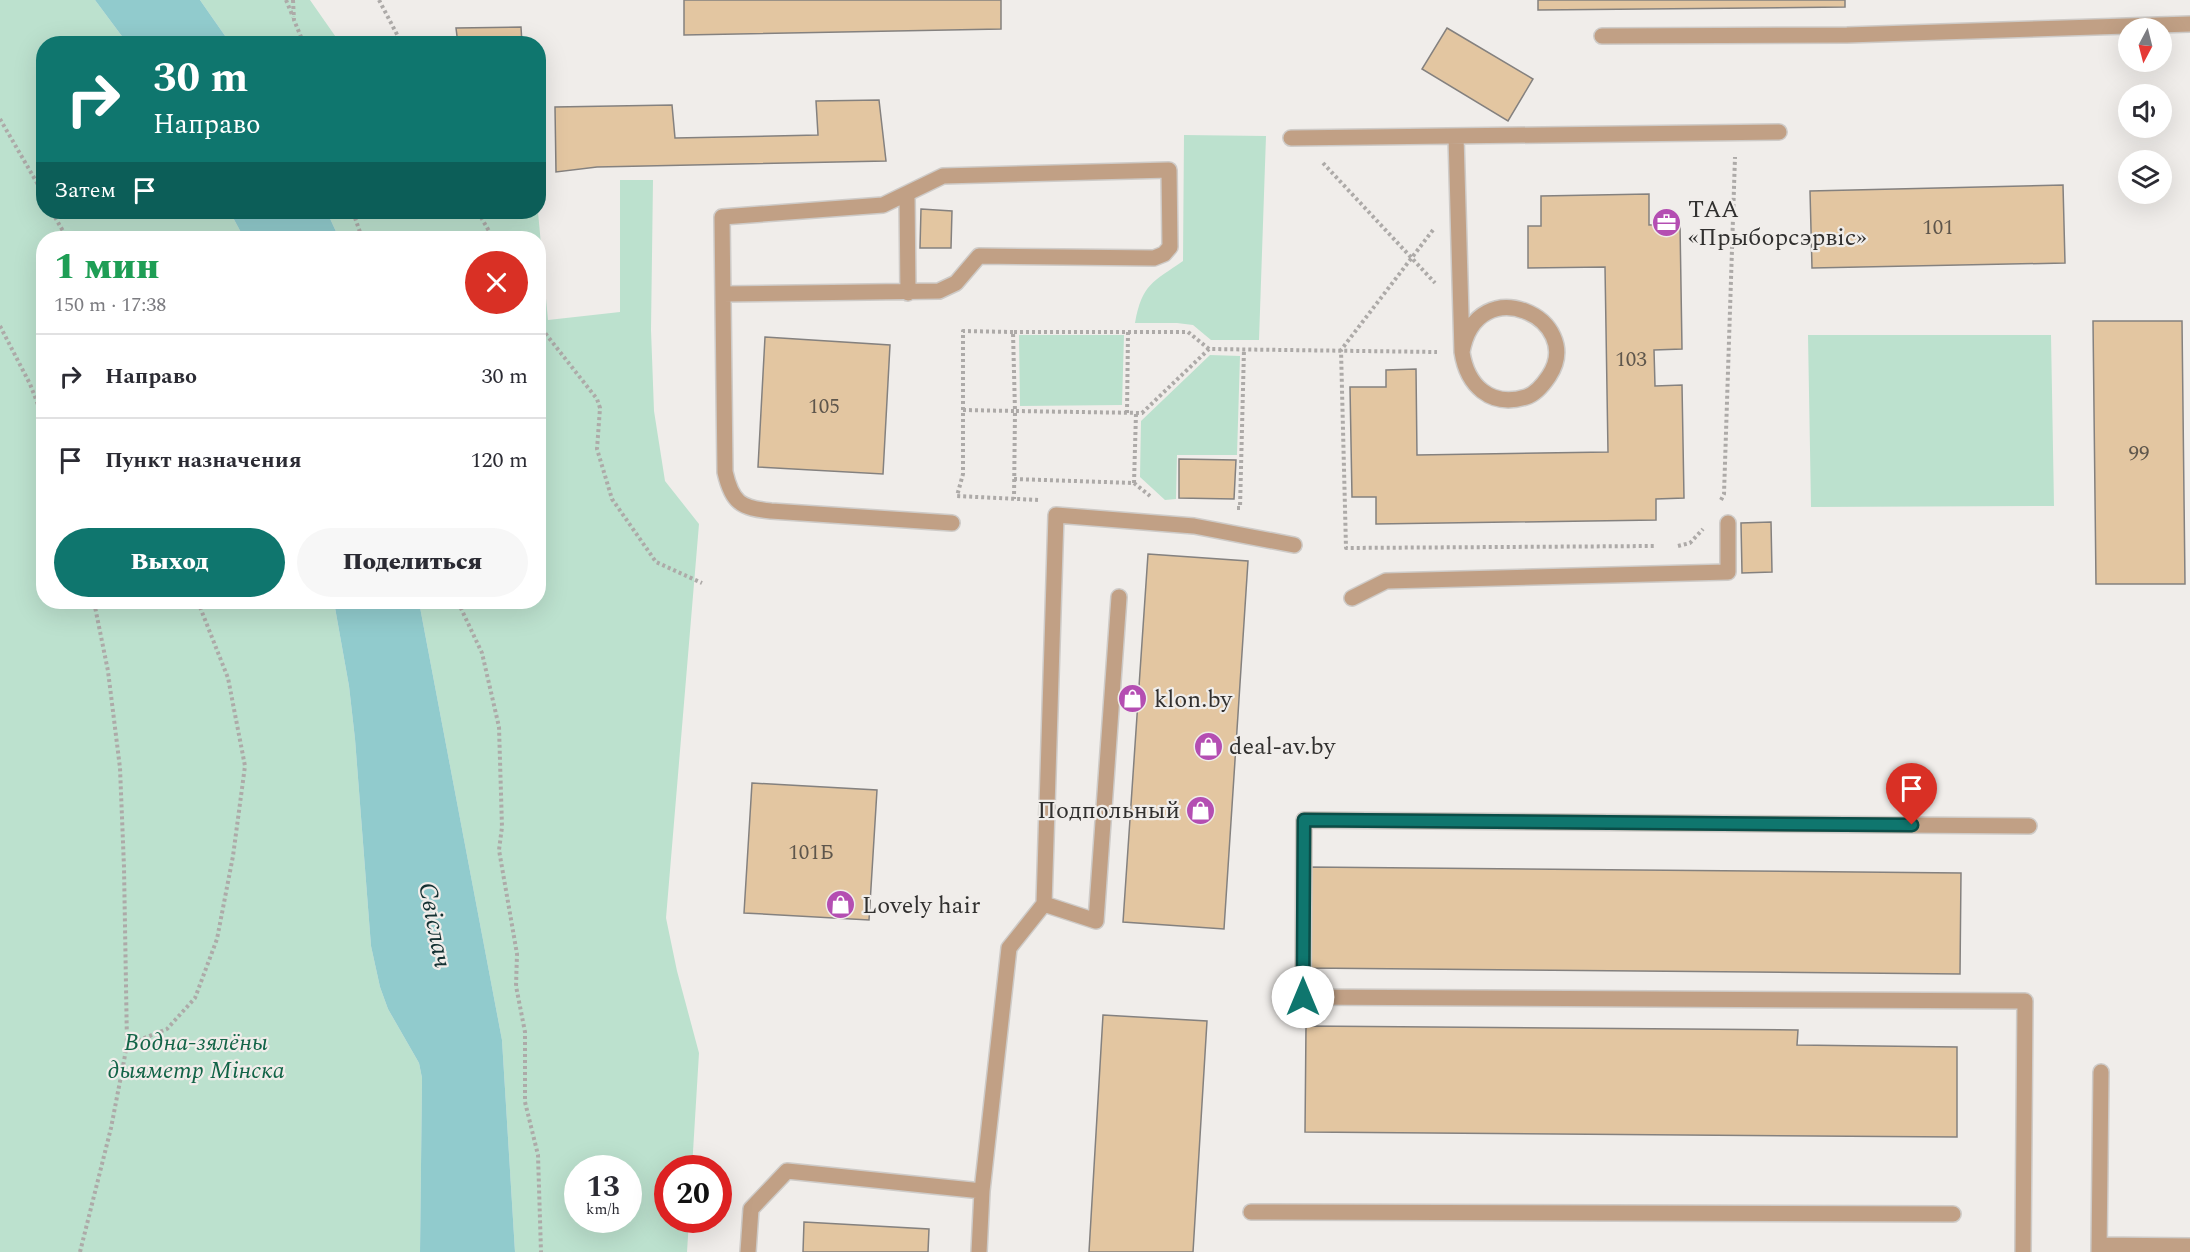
<!DOCTYPE html>
<html lang="ru">
<head>
<meta charset="utf-8">
<style>
  :root { --surface:#fff; --page:#f7f7f7; --text:#2b2b33; --muted:#7c7c81; --line:#e1e1e2; --accent:#0f766e }
  body { margin:0; font-family:Spectral,serif; background:var(--page); color:var(--text); height:100vh; display:flex; flex-direction:column; font-size:22px; white-space:nowrap }
  * { box-sizing:border-box; margin:0 }
  p { font-size:20px; color:var(--muted) }
  .icon { flex:none; width:33px; height:33px; fill:none; stroke:currentColor; stroke-width:2; stroke-linecap:round; stroke-linejoin:round }
  .map { position:relative; flex:1; overflow:hidden }
  .drawer { position:absolute; left:36px; top:231px; width:510px; height:378px; display:flex; flex-direction:column; background:var(--surface); border-radius:24px; box-shadow:0 6px 24px #0002 }
  .drawer>* { flex:none }
  .guide { position:absolute; left:36px; top:36px; width:510px; height:183px; border-radius:24px; box-shadow:0 6px 24px #0002; background:#0f766e; color:#fff; overflow:hidden }
  .needle { width:39px; rotate:187deg }
  .controls { position:absolute; left:2118px; top:18px; display:grid; gap:12px }
  .controls a { display:grid; place-items:center; width:54px; height:54px; border-radius:50%; background:var(--surface); box-shadow:0 6px 24px #0002; font-size:30px }
  .speed { position:absolute; left:564px; top:1155px; display:flex; gap:12px; font-size:30px; font-weight:700; text-align:center }
  .speed>* { display:grid; place-content:center; width:78px; height:78px; border-radius:50%; background:var(--surface); box-shadow:0 6px 24px #0002; line-height:1 }
  .speed small { font-size:15px; font-weight:400 }
  .speed .limit { border:9px solid #d22; background:#fff; color:#111 }
  .pin { position:absolute; display:grid; place-items:center; width:51px; height:51px; color:#fff; margin:-62px -26px; border-radius:50% 50% 50% 0; rotate:-45deg; box-shadow:0 0 6px #0007 }
  .pin .icon { rotate:45deg }
  .me { position:absolute; width:66px; margin:-33px; rotate:0deg; stroke-linejoin:round; filter:drop-shadow(0 0 4px #0008) }
  .turn { display:flex; align-items:center; gap:21px; height:126px; padding:0 18px; font-size:27px }
  .turn .icon { width:78px; height:78px; stroke-width:2.5 }
  .turn b { display:block; font-size:42px; line-height:51px }
  .then { display:flex; align-items:center; height:57px; padding:0 18px; background:#0003; gap:12px; font-size:22px }
  .round { display:grid; place-items:center; flex:none; width:63px; height:63px; border-radius:32px; background:var(--page) }
  .overview { display:flex; align-items:center; justify-content:space-between; height:102px; padding:0 18px }
  h1 { font-size:36px; font-weight:800; line-height:45px; color:#1e9e55 }
  .action { display:flex; gap:12px; margin-top:auto; padding:12px 18px }
  .action a { flex:1; height:69px; border-radius:36px; background:var(--accent); color:#fff; font-size:24px; font-weight:800; line-height:69px; text-align:center }
  .action a+a { background:var(--page); color:var(--text) }
  ul { padding:0; list-style:none }
  li { display:flex; align-items:center; gap:18px; height:84px; padding:0 18px; border-top:2px solid var(--line) }
  li div { flex:1 }
  li b { display:block; font-size:22px }
  li em { font-style:normal }
  .map>svg:first-child { display:block }
  .green { fill:#bce1ce; fill-rule:evenodd }
  .water { fill:#91cbcd }
  .building { fill:#e3c6a1; stroke:#84817f; stroke-width:1.5 }
  .lines { fill:none; stroke-linecap:round; stroke-linejoin:round }
  .lane-casing { stroke:#cecbc8; stroke-width:18 }
  .path { stroke:#adaaa8; stroke-width:4; stroke-dasharray:3 3; stroke-linecap:butt }
  .lane { stroke:#c1a085; stroke-width:15 }
  .route-casing { stroke:#0a4d48; stroke-width:15 }
  .route { stroke:#0f766e; stroke-width:10 }
  .labels { text-anchor:middle; stroke-width:4.5; stroke-linejoin:round; paint-order:stroke }
  .number-label { font-size:21px; fill:#5e564c }
  .poi-label { font-size:24px; fill:#31302f; stroke:#f0edea; text-anchor:start }
  .park-label { font-size:24px; font-style:italic; fill:#126447; stroke:#f0edea }
  .water-label { font-size:26px; font-style:italic; fill:#133132; stroke:#f0edea }
</style>
</head>
<body>
<div class="map">
<svg width="2190" height="1252" viewBox="0 0 2190 1252">
  <rect width="100%" height="100%" fill="#f0edea"/>
  <!-- green -->
  <path class="green" d="M0,0H95L127,43L44,44V212H230L244,238H44V602H334L349,686L355,739L371,946L380,987L388,1009L419,1063L422,1078L420,1252H0Z
    M200,0H310L340,43H230Z
    M1184,135L1266,136L1259,340H1211L1193,325L1177,323H1135C1142,284 1153,282 1183,261Z
    M620,180H653L651,330L654,411L665,481L699,524L666,918L677,971L699,1053L692,1168H668V1220H689L687,1252H515L502,1040L419,602H538V238H339L327,212H538L548,320L620,312ZM578,1168H628V1220H578Z
    M1019,335H1124L1122,405L1020,406Z
    M1808,335H2051L2054,506L1811,507Z
    M1210,355L1240,356L1237,455H1177L1176,499L1165,500L1140,477L1141,421Z"/>
  <!-- water -->
  <path class="water" d="M95,0H200L230,43H127Z
    M230,212H327L339,238H244Z
    M334,602H419L502,1040L515,1252H420L422,1078L419,1063L388,1009L380,987L371,946L355,739L349,686Z"/>
  <!-- building -->
  <path class="building" d="M684,0H1001V29L684,35Z
    M1538,0H1845V7L1538,10Z
    M521,27L522,44H458L456,28Z
    M1447,28L1533,79L1508,121L1422,69Z
    M879,100L886,161L597,167L556,172L555,107L672,105L675,138L818,135L816,101Z
    M2063,185L2065,263L1812,268L1810,191Z
    M1649,194V225L1680,224L1682,349L1654,350L1655,386L1682,385L1684,498L1656,499V520L1376,524V497H1352L1350,387H1386V370L1416,369L1417,455L1608,452L1605,267L1528,268V226H1541V196Z
    M921,209L952,211L951,248H920Z
    M2093,321H2182L2185,584H2096Z
    M765,337L890,345L883,474L758,467Z
    M1179,459L1236,460L1234,499L1179,498Z
    M1771,522L1772,572L1742,573L1741,523Z
    M1148,554L1248,561L1224,929L1123,922Z
    M752,783L877,790L869,920L744,913Z
    M1308,867L1961,873L1960,974L1307,968Z
    M1103,1015L1207,1021L1193,1252H1089Z
    M1306,1026L1798,1030L1797,1045L1957,1047V1137L1305,1132Z
    M804,1222L929,1229L928,1252H803Z"/>
  <g class="lines">
    <defs>
      <path id="lane" d="M1602,36L1847,35L2190,24
        M1456,136L1462,352C1467,385 1490,408 1526,397C1536,394 1543,385 1549,376C1586,319 1477,268 1462,352
        M1291,138L1779,132
        M907,194L908,293
        M723,294L939,291L956,283L979,256L1154,258L1164,254L1170,247L1169,170L943,176L883,205L722,217L725,472C732,503 741,508 771,511L952,523
        M1352,598L1386,581L1728,572V523
        M1044,904L1096,921L1119,597
        M1251,1212L1953,1214
        M2099,1245L2190,1246
        M748,1252L751,1209L787,1171L982,1191
        M979,1252L982,1191L1009,948L1044,904L1056,515L1194,526L1294,545
        M2023,1252L2025,1001L1303,997L1304,820L2029,826
        M2099,1252L2101,1072"/>
    </defs>
    <!-- lane casing -->
    <use href="#lane" class="lane-casing"/>
    <!-- path -->
    <path class="path" d="M286,0L293,17
      M293,0L294,20L304,44
      M379,0L402,44
      M0,119L44,195
      M1323,163L1435,283
      M52,212L67,238
      M353,212L362,238
      M478,212L493,238
      M1433,230L1341,350L1346,548L1655,546
      M538,324L597,399L600,408L597,449L612,499L656,562L702,583
      M0,326L30,384L44,420
      M1013,332L963,331V474L957,496L1038,500
      M1209,349L1188,332H1013L1015,411L1142,413L1209,349L1437,352
      M963,410L1015,411L1014,499
      M1127,413L1128,332
      M1014,479L1134,483L1150,496
      M1134,483L1136,413
      M1721,500L1724,494L1735,157
      M1237,508H1240L1244,349
      M1678,546L1690,543L1703,529
      M458,602L482,653L499,727L502,827L499,850L517,954L516,986L525,1032V1102L538,1155L541,1252
      M127,1045L167,1029L195,998L217,939L233,856L245,766L228,678L198,602
      M80,1252L111,1128L127,1045L124,867L120,768L108,671L94,602"/>
    <!-- lane -->
    <use href="#lane" class="lane"/>
  </g>
  <g class="lines">
    <defs>
      <path id="route" d="M1303,997L1304,820L1912,825"/>
    </defs>
    <!-- route casing -->
    <use href="#route" class="route-casing"/>
    <!-- route -->
    <use href="#route" class="route"/>
  </g>
  <!-- icons -->
  <defs>
    <symbol id="office-disc" viewBox="-11 -11 22 22"><circle r="9.5" fill="#b44eb2" stroke="#f0edea"/><path d="M-6-3h4V-5.5h4V-3h4V5H-6ZM-1-4.5V-3h2v-1.5ZM-6 0V1H6V0Z" fill="#fff"/></symbol>
    <symbol id="shop-disc" viewBox="-11 -11 22 22"><circle r="9.5" fill="#b44eb2" stroke="#f0edea"/><path d="M-5-2.5h2.3a2.7 3.5 0 0 1 5.4 0H5L5.5 6h-11ZM-1.5-2.5h3a1.5 2.3 0 0 0-3 0Z" fill="#fff"/></symbol>
  </defs>
  <g fill-rule="evenodd">
    <use href="#office-disc" x="1650" y="206" width="33" height="33"/>
    <use href="#shop-disc" x="1116" y="682" width="33" height="33"/>
    <use href="#shop-disc" x="1192" y="730" width="33" height="33"/>
    <use href="#shop-disc" x="1184" y="794" width="33" height="33"/>
    <use href="#shop-disc" x="824" y="888" width="33" height="33"/>
  </g>
  <g class="labels">
    <!-- number labels -->
    <g class="number-label">
      <text x="1938" y="234">101</text>
      <text x="1631" y="366">103</text>
      <text x="824" y="413">105</text>
      <text x="2139" y="460">99</text>
      <text x="811" y="859">101Б</text>
    </g>
    <!-- poi labels -->
    <g class="poi-label">
      <text x="1688" y="217">ТАА<tspan x="1688" dy="28">«Прыборсэрвіс»</tspan></text>
      <text x="1154" y="707">klon.by</text>
      <text x="1229" y="754">deal-av.by</text>
      <text x="1180" y="818" text-anchor="end">Подпольный</text>
      <text x="862" y="913">Lovely hair</text>
    </g>
    <!-- park labels -->
    <g class="park-label">
      <text x="196" y="1050">Водна-зялёны<tspan x="196" dy="28">дыяметр Мінска</tspan></text>
    </g>
    <!-- water labels -->
    <g class="water-label">
      <text transform="translate(436 925) rotate(79)" y="9">Свіслач</text>
    </g>
  </g>
</svg>
<div class="controls">
<a><svg class="needle" viewBox="-14 -14 28 28"><path d="M0-13l5 13h-10z" fill="#e53935"/><path d="M0 13l5-13h-10z" fill="#7c7c81"/></svg></a>
<a><svg class="icon" aria-label="sound" viewBox="0 0 24 24"><path d="M4 9h4l5-4v14l-5-4H4zM17 9q2 3 0 6"/></svg></a>
<a><svg class="icon" aria-label="layers" viewBox="0 0 24 24"><path d="M12 4l9 5-9 5-9-5zM3 14l9 5 9-5"/></svg></a>
</div>
<div class="speed"><div>13<small>km/h</small></div><div class="limit">20</div></div>
<div class="pin" style="left:1912px;top:825px;background:#d93025"><svg class="icon" aria-label="arrive" viewBox="0 0 24 24"><path d="M6 21V4h12l-3 4 3 4H6"/></svg></div>
<svg class="me" style="left:1303px;top:997px" viewBox="-20 -20 40 40"><circle r="19" fill="#fff"/><path d="M0-13L10 11 0 6-10 11z" fill="#0f766e"/></svg>
<div class="guide">
<div class="turn"><svg class="icon" aria-label="right" viewBox="0 0 24 24"><path d="M7 20v-9h11M14 6l5 5-5 5"/></svg><div><b>30 m</b>Направо</div></div>
<div class="then">Затем<svg class="icon" aria-label="arrive" viewBox="0 0 24 24"><path d="M6 21V4h12l-3 4 3 4H6"/></svg></div>
</div>
<section class="drawer">
<div class="overview"><div><h1>1 мин</h1><p>150 m · 17:38</p></div><a class="round" style="background:#d93025;color:#fff"><svg class="icon" aria-label="close" viewBox="0 0 24 24"><path d="M6 6l12 12M18 6L6 18"/></svg></a></div>
<ul>
<li><svg class="icon" aria-label="right" viewBox="0 0 24 24"><path d="M7 20v-9h11M14 6l5 5-5 5"/></svg><div><b>Направо</b></div><em>30 m</em></li>
<li><svg class="icon" aria-label="arrive" viewBox="0 0 24 24"><path d="M6 21V4h12l-3 4 3 4H6"/></svg><div><b>Пункт назначения</b></div><em>120 m</em></li>
</ul>
<div class="action"><a>Выход</a><a>Поделиться</a></div>
</section>
</div>
</body>
</html>
